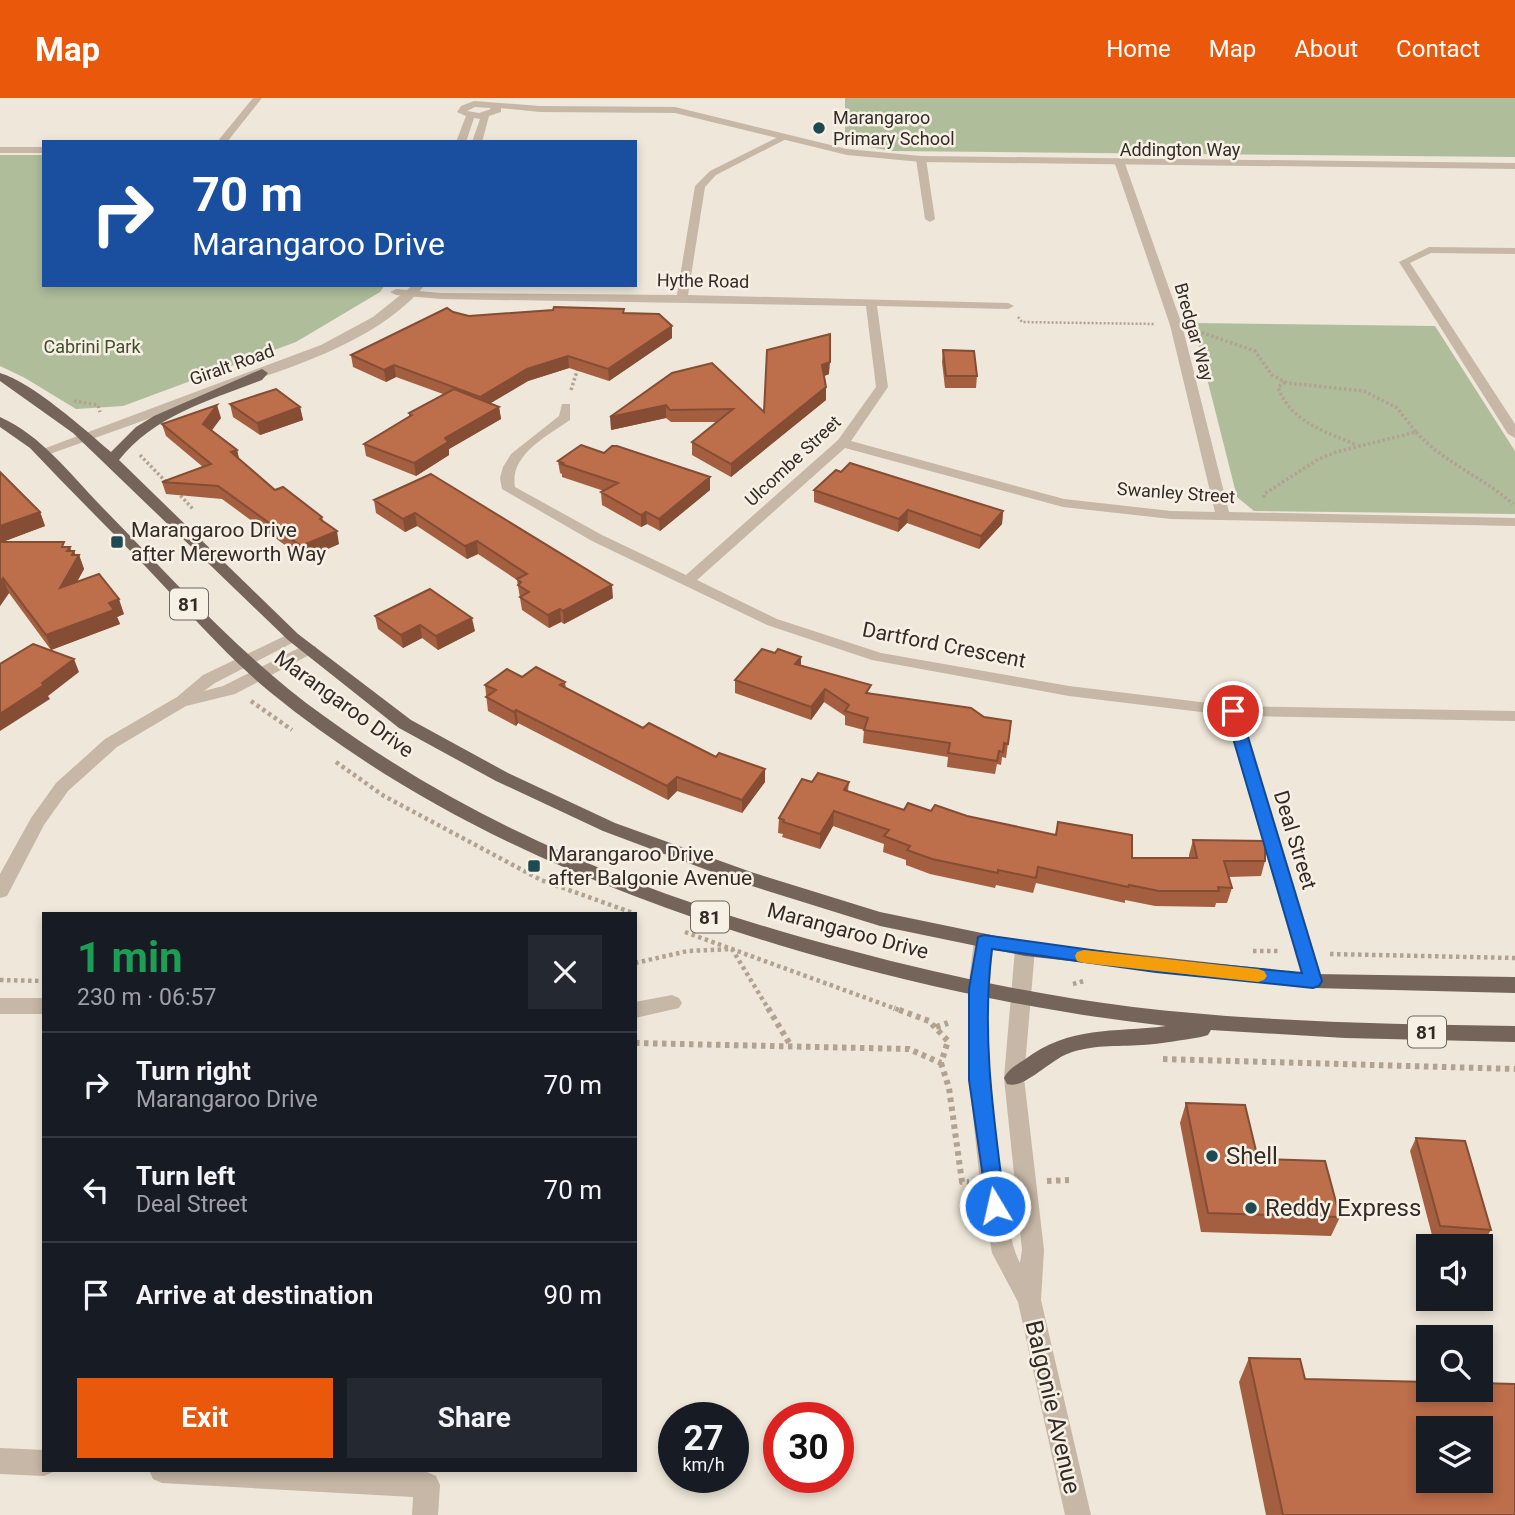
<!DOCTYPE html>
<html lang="en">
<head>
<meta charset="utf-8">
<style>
  :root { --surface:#171b24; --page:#242831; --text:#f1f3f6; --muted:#9ea1a6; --line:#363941; --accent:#ea580c }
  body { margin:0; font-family:Roboto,sans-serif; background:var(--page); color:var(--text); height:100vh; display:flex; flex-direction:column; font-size:26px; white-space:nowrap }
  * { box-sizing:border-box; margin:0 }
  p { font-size:23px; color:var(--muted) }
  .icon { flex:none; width:38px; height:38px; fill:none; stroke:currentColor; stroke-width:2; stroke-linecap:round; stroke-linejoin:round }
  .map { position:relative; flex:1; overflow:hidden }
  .drawer { position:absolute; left:42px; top:814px; width:595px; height:560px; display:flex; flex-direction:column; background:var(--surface); border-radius:0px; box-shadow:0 4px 10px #0003 }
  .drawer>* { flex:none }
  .guide { position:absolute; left:42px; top:42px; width:595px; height:147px; border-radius:0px; box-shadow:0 4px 10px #0003; background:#1a4fa0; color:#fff; overflow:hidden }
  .tools { position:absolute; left:1416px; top:1136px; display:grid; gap:14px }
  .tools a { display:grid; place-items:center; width:77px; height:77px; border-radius:0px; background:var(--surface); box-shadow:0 4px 10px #0003; font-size:35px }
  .speed { position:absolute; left:658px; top:1304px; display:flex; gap:14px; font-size:35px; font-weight:700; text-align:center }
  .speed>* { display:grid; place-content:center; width:91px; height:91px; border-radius:50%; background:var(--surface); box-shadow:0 4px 10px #0003; line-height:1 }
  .speed small { font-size:18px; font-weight:400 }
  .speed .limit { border:10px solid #d22; background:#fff; color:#111 }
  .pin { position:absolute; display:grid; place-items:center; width:60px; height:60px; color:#fff; margin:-30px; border:4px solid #fff; border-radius:50%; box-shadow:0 2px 7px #0007 }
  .me { position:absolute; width:77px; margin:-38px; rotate:351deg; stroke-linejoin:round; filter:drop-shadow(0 0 5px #0008) }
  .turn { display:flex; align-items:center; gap:24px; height:147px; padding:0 35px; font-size:32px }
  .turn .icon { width:91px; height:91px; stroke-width:2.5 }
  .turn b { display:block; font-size:49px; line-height:60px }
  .round { display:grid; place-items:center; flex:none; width:74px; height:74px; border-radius:0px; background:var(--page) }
  .head { display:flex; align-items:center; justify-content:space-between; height:119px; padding:0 35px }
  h1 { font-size:42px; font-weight:700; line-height:52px; color:#1e9e55 }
  .primary-button { display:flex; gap:14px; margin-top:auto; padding:14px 35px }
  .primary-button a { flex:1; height:80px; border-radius:0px; background:var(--accent); color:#fff; font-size:28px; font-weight:700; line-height:80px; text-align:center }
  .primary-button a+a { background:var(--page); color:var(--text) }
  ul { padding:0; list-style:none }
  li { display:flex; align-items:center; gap:21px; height:105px; padding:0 35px; border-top:2px solid var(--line) }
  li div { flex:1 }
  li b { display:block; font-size:26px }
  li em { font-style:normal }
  header { display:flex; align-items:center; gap:42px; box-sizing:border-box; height:98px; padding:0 35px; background:var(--accent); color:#fff }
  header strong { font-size:33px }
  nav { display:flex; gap:38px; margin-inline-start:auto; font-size:24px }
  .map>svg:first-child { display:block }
  .green { fill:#afbd9b }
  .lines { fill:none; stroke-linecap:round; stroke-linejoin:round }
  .path-far3 { stroke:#b2a291; stroke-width:2.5; stroke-dasharray:2 2; stroke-linecap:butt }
  .path-far2 { stroke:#b2a291; stroke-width:3.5; stroke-dasharray:2.5 2.5; stroke-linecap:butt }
  .path-far1 { stroke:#b2a291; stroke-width:4.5; stroke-dasharray:3.5 3.5; stroke-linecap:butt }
  .path { stroke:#b2a291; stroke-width:6; stroke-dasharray:4.5 4.5; stroke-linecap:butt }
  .minor { fill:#c6b7a6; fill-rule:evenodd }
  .tertiary { fill:#c6b7a6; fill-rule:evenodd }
  .primary { fill:#746459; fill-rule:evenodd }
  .wall { fill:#a35f40 }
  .shaded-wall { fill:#844d34 }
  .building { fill:#bd6e4a; stroke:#844d34; stroke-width:2; fill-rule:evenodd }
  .route { fill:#1a73e8; stroke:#114b97; stroke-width:2 }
  .slow { fill:#f59e0b }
  .poi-dot { fill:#1f4a51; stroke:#f7f0e5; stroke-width:2.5 }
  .labels { text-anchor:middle; stroke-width:5; stroke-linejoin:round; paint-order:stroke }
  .far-poi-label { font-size:18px; fill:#332b27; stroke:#f7f0e5; text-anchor:start }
  .far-street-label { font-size:18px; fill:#332b27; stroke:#f7f0e5 }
  .far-park-label { font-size:18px; fill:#404f2c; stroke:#f7f0e5 }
  .shield { fill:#f7f0e5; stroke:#6e6660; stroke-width:2 }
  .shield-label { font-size:19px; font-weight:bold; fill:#332b27 }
  .poi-label { font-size:21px; fill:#332b27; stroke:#f7f0e5; text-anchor:start }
  .street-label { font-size:21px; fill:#332b27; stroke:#f7f0e5 }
  .near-poi-label { font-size:24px; fill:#332b27; stroke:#f7f0e5; text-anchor:start }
  .near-street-label { font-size:24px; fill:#332b27; stroke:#f7f0e5 }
</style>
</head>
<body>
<header>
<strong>Map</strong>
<nav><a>Home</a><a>Map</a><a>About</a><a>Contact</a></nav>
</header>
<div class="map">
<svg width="1515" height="1417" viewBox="0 0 1515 1417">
  <rect width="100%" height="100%" fill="#efe7d9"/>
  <!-- green -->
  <path class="green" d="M845,0H1515V59L893,53L845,45Z
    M0,57H44V187H385L380,194L296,244L123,308L76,311L25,280L0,268Z
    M1193,225L1435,228L1515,353V416L1254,413L1237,399Z"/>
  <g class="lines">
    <!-- path-far3 -->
    <path class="path-far3" d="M1018,219L1022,224L1154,226"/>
    <!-- path-far2 -->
    <path class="path-far2" d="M1197,233L1255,253L1272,277L1287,285L1364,293L1397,310L1416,334L1336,354L1317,362L1264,396V401
      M1285,284L1278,289C1290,324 1326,334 1357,347
      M571,292L579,267
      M74,303L98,307L100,314
      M1416,334C1444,365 1483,379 1513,406
      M140,357L168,386
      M177,394L193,411"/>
    <!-- path-far1 -->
    <path class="path-far1" d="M251,603L292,632
      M336,664L384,698L541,782L633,815
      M685,834L899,912
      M1253,853H1279
      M1330,856L1515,860
      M635,865L688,853L732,851L769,912
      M0,882L44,883
      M1073,886L1084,883"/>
    <!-- path -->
    <path class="path" d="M768,910L791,948
      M936,929L948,925
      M635,945L909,951L941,965L948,943L929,923L894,910
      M1163,961L1515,971
      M941,965L949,990L962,1084H969
      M1047,1083L1069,1082"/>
    <!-- minor -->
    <path class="minor" d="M253,0H262L227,44H217Z
      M782,37L790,39L716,77L705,89L688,197L1008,205L1014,208L1008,211L877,208L888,289L851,343L1064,401L1171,413L1215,414L1170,227L1114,63L1119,60L1124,63L1182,227L1229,414L1515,420V428L1171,421L1063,409L845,350L697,482L777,521L881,555L1069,588L1233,608L1515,613V623L1243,618L1323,883L1320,888L1313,890L1306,888L1303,883L1226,617L1069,598L872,562L767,527L592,443L502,391L500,380L503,369L511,356L559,318L562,306H570V322C547,338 509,357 515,389L602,437L686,477L838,342L876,289L866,208L441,201L396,197L390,194L396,191L441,195L677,197L695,88L710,73Z
      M0,49H44V55H0Z
      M921,58L926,61L935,121L930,124L925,121L916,61Z
      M1429,149L1515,150V156L1431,155L1410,165L1515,326V340L1508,336L1399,164Z
      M293,534L298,536L301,539L298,542L215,585L204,593L223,588L303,548H315L317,551L315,554L235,596L186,608L117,649L68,693L44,727L7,798L0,800V776L31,720L56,685L105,641L177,599L203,577Z
      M984,836L991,838L994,843C983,929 990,1016 1005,1102C1009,1123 1010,1146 1020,1165L1022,1152L1004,980L1015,851L1018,846L1025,844L1032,846L1035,851L1024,980L1044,1152L1041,1202L1091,1417H1065L1018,1204L992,1155L980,1084L969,982L968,891L974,843L977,838Z
      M672,897L679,900L682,905L679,910L635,920V904Z
      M0,900H44V916H0Z
      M0,1350L44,1352V1372L53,1374L44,1378L0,1376Z
      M149,1372L427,1374L436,1378L440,1387L438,1417H412L413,1399L162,1385L153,1381Z"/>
    <!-- tertiary -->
    <path class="tertiary" d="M474,3L540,8L675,9L847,51L921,58L1515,65V71L921,64L847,57L675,15L540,14L501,10V14L489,18L482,44H472L480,21L474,20L466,44H456L466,18L457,14L461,8ZM475,9L490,10L491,11L479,15L467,13Z
      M413,187H425C376,245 293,268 223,293C165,315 106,336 47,357L42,358L35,354L321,247L373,219Z"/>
    <!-- primary -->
    <path class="primary" d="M262,271L268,275L262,282C211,302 155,317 119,362L298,536L411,622L508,675L615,725L751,774L880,814L1025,844L1313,876L1515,879V895L1313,890L1025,858L880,828L739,784L603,733L496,683L399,630L288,542L73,335L0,283V275C33,285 84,331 111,354L136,329L154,318Z
      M0,319C41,337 71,377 101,408C173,481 240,558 324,618C482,733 661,803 849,852C942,877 1037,897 1133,909C1260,924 1387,926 1515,928V944L1345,940L1211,932L1208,937L1201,939C1181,942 1162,946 1142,947C1116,949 1092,946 1067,956C1049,963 1023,992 1007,986L1004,980C1008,972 1016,967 1024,962C1070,927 1113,935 1166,928C1042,914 919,888 799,853C608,797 426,721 270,594C224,556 186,511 145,468C107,429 68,390 30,350L0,329Z"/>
  </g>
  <!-- wall -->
  <path class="wall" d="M624,211V215L672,240L609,283L569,270L528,283L490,305L499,309L501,321L449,351V357L416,378L366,358L364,346L409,318V315L443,296L396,279L386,284L353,269L351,257L453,214L469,218Z
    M767,252L829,276L824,278L826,302L731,379L692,357V344L718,324H671L666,320L611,332L672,275L764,314Z
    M943,252L977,278L976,290H945L942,264Z
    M230,306L300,309L303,322L260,337L233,319Z
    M221,320L211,332L237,352L239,361L275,392L322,419L323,423L339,446L304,461L222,401L166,396L162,384L203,369L166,338L162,326Z
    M604,355L710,379V392L660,433L647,426L641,429L602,407L601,394L604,393L562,379V376L560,375L558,363Z
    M0,374L40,414L45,428L2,444L70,449L71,453L76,457H79L84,471L77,484L124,516L117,519L120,526L51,552L9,495L0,508Z
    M431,376L613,500L564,526L561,524L549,530L522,512L517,482L478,456L467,461L417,428L405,434L376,415L374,402Z
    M814,392L1003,413L1002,426L979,451L907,425L898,434L814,404Z
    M375,518L475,533L438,552L422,540L403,550L378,531Z
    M801,567L870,595L984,619L1011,623L1006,660L1002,659L1001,667L997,666L995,676L947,669L948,659L863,645L864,632L845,627V618L824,604L811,622L735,595V582Z
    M522,579L565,584L566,590L643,630L716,659L765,671V684L742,715L677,693L668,702L518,625L516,628L488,613L485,587Z
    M812,684H849L848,693L904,712L931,713L967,718L1132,760H1189V757L1193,742L1265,763L1261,778L1229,779L1232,790L1227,805H1216L1215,809L1155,808L1125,802V805L1036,785L1033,795L996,787L995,790L930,776L906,767V762L883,754L884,746L833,728L820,751L782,739L783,736L778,735L779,720Z
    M1186,1005L1258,1061L1340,1119L1331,1138L1201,1134L1180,1025Z
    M1416,1040L1491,1132L1483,1145L1433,1141L1410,1053Z
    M1249,1260L1305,1281L1515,1417H1266L1239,1284Z"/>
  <!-- shaded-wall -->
  <path class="shaded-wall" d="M672,228V240L609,283L608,271Z
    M568,258L569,270L528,283L481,311L480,299L527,271Z
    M830,264L829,276L822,279V267Z
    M394,267L396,279L386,284L384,272Z
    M826,289V302L731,379V366Z
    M217,307L221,320L207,339L203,326Z
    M666,307V320L611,332L610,319Z
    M300,309L303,322L260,337L257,325Z
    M499,309L501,321L449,351V357L416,378L414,365L445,340Z
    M237,352L240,365L231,354Z
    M710,379V392L660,433L659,421Z
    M908,412L907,425L898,434L899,421Z
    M1003,413L1002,426L979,451L981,438Z
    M40,414L45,428L0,445V428Z
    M646,414L647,426L641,429V417Z
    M415,415L417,428L405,434L403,421Z
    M337,433L339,446L304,461L301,448Z
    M477,443L478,456L467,461L465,448Z
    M70,449L72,456L74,453L77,460L79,457L84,471L65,505L60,490L67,453Z
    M3,480L9,495L0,508V485Z
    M612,487L613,500L564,526L563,513Z
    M119,501L124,516L117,519L120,526L51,552L46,537L109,505Z
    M560,511L561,524L549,530L548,517Z
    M472,520L475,533L438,552L436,538Z
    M420,527L422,540L403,550L401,537Z
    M801,559V573L795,566Z
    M74,561L79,574L48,598L50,601L0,633V616Z
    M825,591L824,604L811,622V609Z
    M516,612L518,625L516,628L514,614Z
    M765,671V684L742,715V702Z
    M677,679V693L668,702L667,688Z
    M834,713L833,728L820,751V736Z"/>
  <!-- building -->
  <path class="building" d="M554,209L624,211L623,215L659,216L672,228L608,271L568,258L527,271L480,299L394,267L384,272L351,257L447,210L453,214L469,218L553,212Z
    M830,236V264L822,267L826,289L731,366L692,344L733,311L670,312L666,307L610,319L672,275L712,265L764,314L767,252Z
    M943,252L974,253L977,278H946Z
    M276,291L300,309L257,325L230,306Z
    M454,291L499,309L445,340L448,344L414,365L364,346L412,317L409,315Z
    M217,307L203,326L237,352L231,354L275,392L283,389L322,419L320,421L337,433L301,448L218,388L162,384L211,366L162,326Z
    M581,347L604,355L612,348H617L710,379L659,421L646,414L641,417L601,394L618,385L561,366L563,365L558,363Z
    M850,365L1003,413L981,438L908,412L899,421L814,392L836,372L841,374Z
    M0,374L40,414L0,428Z
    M431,376L612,487L563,513L560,511L548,517L520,499L529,494L518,487L521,484L517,481L527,476L477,443L465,448L415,415L403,421L374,402Z
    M0,444H64L62,449H70L67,453H74L72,457H79L60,490L99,476L119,501L109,505L114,512L46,537L3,480L0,485Z
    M430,491L472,520L436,538L420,527L401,537L375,518Z
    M33,546L74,561L42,585L44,587L0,616V566Z
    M762,551L775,555L778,551L801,559L795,566L871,587L866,595L971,610L984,619L1011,623L1008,646L1004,645L1003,654L999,653L997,663L948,655L950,645L864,632L868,620L845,613L849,607L825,591L811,609L735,582Z
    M536,569L565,584L560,587L643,630L649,625L716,659L719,655L765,671L742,702L677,679L667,688L516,612L514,614L486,599L496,592L485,587L507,571L522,579Z
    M818,675L849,684L844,692L904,712L908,705L931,713L935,707L967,718L1056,737L1058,724L1132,737V760H1197L1193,742L1265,743V763H1224L1232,790L1218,789L1219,793H1159L1129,787L1128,789L1038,769L1036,780L998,772V775L932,761L907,752L910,748L884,738L889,732L834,713L820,736L783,724L784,722L779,720L802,681L812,684Z
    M1186,1005L1245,1007L1258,1061L1325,1063L1340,1119L1208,1115Z
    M1416,1040L1465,1043L1491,1132L1440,1128Z
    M1249,1260L1300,1261L1305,1281L1428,1284V1292H1480V1285L1515,1286V1417H1283ZM1428,1330H1480V1382H1428Z"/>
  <!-- route -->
  <path class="route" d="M1233,609L1240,613L1322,883L1319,888L1313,890L1156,874L992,851C981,938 994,1022 1005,1108L1002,1114L995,1117L988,1114L969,982V891L978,839L984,837L1156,861L1302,875L1225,613Z"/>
  <!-- slow -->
  <path class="slow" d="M1084,852L1258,871L1264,873L1267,878L1264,882L1258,884L1084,865L1077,863L1075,858L1077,854Z"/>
  <!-- markers -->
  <g class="poi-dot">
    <circle cx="819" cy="30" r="7"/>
    <rect x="110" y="437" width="14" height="14" rx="3.5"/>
    <rect x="527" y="761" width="14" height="14" rx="3.5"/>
    <circle cx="1212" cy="1058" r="7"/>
    <circle cx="1251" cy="1110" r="7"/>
  </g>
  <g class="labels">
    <!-- far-poi labels -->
    <g class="far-poi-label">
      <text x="833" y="26">Marangaroo<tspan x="833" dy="21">Primary School</tspan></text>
    </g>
    <!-- far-street labels -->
    <g class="far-street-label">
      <text x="1180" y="58">Addington Way</text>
      <text transform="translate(703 183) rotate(1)" y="6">Hythe Road</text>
      <text transform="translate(1194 234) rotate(74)" y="6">Bredgar Way</text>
      <text transform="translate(232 267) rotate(-20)" y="6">Giralt Road</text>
      <text transform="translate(793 363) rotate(-43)" y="6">Ulcombe Street</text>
      <text transform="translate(1176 395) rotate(4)" y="6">Swanley Street</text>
    </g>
    <!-- far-park labels -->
    <g class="far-park-label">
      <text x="92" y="255">Cabrini Park</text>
    </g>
    <!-- shield labels -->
    <g class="shield">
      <rect x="170" y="490.5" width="38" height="31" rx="5"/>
      <rect x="691" y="803.5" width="38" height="31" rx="5"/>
      <rect x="1408" y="918.5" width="38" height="31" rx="5"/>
    </g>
    <g class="shield-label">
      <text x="189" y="513">81</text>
      <text x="710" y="826">81</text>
      <text x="1427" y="941">81</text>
    </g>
    <!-- poi labels -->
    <g class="poi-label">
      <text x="131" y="439">Marangaroo Drive<tspan x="131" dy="24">after Mereworth Way</tspan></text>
      <text x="548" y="763">Marangaroo Drive<tspan x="548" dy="24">after Balgonie Avenue</tspan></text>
    </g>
    <!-- street labels -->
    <g class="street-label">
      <text transform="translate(944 547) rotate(11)" y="7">Dartford Crescent</text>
      <text transform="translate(344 606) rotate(36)" y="7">Marangaroo Drive</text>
      <text transform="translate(1295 742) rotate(73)" y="7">Deal Street</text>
      <text transform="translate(848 833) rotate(15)" y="7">Marangaroo Drive</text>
    </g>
    <!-- near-poi labels -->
    <g class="near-poi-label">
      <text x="1226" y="1066">Shell</text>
      <text x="1265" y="1118">Reddy Express</text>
    </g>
    <!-- near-street labels -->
    <g class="near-street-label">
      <text transform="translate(1053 1309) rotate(77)" y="8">Balgonie Avenue</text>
    </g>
  </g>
</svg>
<div class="tools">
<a><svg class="icon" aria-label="sound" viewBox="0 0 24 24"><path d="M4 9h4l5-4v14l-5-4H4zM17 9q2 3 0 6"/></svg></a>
<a><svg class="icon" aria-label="search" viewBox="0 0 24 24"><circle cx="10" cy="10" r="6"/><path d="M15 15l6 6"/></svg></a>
<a><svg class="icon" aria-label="layers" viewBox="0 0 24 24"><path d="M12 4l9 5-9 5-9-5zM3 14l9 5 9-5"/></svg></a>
</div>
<div class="speed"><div>27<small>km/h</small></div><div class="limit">30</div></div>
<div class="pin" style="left:1233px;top:613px;background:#d93025"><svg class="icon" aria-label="arrive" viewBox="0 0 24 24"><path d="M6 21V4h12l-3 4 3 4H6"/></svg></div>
<svg class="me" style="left:995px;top:1108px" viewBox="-20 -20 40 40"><circle r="17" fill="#1a73e8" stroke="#fff" stroke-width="3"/><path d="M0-11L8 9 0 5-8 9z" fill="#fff"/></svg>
<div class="guide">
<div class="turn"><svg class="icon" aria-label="right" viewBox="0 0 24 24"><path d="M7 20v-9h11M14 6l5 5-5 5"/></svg><div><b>70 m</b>Marangaroo Drive</div></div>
</div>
<section class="drawer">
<div class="head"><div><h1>1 min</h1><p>230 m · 06:57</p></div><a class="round"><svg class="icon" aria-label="close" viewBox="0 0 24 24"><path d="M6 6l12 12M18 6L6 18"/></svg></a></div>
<ul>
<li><svg class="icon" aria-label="right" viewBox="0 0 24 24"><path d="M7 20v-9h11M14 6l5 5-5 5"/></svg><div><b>Turn right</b><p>Marangaroo Drive</p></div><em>70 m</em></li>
<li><svg class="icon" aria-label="left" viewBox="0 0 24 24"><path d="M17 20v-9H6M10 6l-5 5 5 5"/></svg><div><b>Turn left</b><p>Deal Street</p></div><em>70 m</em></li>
<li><svg class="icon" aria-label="arrive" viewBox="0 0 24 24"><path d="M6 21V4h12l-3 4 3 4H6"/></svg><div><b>Arrive at destination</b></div><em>90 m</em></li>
</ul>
<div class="primary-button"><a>Exit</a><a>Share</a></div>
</section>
</div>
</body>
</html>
